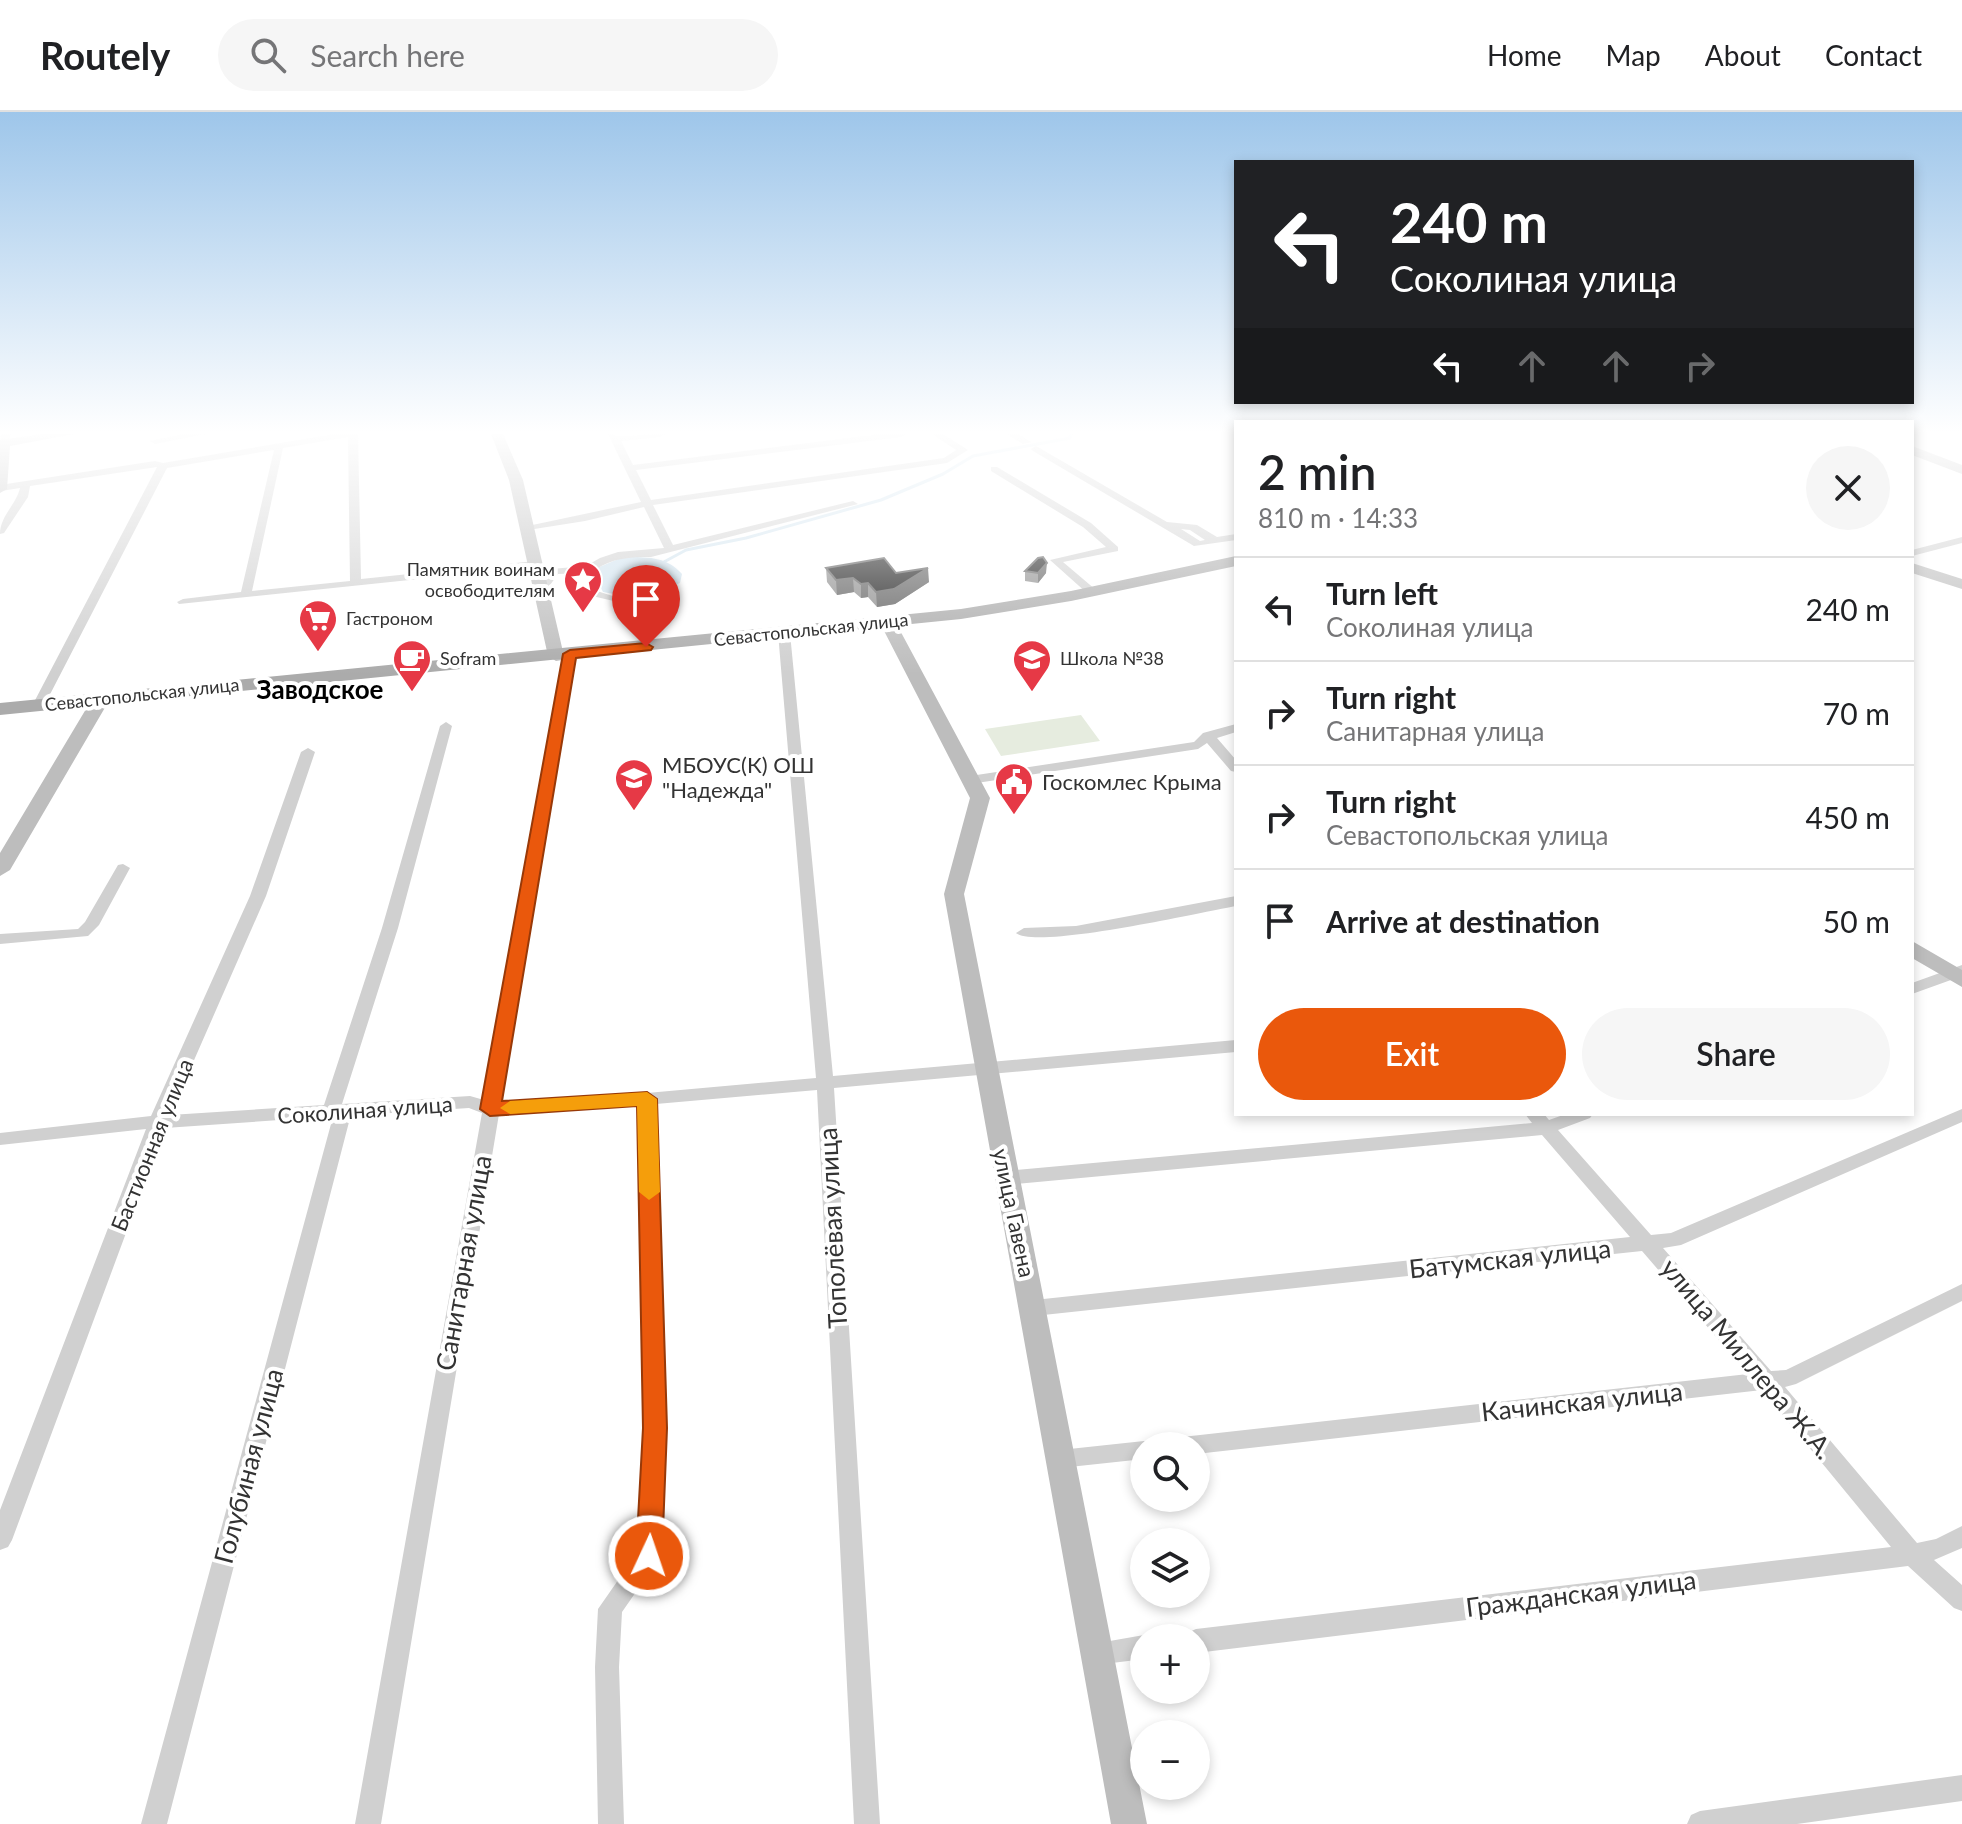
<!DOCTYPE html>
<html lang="en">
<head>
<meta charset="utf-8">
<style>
  :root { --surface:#fff; --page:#f6f6f6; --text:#202124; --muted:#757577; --line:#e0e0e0; --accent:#ea580c }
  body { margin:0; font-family:Lato,sans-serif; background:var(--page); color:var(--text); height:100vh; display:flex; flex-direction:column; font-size:30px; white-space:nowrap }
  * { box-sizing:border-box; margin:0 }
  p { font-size:26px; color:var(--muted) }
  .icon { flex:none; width:44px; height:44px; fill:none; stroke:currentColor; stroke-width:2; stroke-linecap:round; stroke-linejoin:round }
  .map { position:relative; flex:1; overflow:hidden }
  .sheet { position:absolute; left:1234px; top:308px; width:680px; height:696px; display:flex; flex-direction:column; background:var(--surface); border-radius:0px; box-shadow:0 4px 12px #0003 }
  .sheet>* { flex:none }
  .banner { position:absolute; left:1234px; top:48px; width:680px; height:244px; border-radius:0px; box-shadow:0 4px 12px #0003; background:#202124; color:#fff; overflow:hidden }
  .fabs { position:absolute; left:1130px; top:1320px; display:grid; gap:16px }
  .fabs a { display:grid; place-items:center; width:80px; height:80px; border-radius:50%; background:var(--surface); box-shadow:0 4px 12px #0003; font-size:40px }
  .pin { position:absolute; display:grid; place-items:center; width:68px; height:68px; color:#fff; margin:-82px -34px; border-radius:50% 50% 50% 0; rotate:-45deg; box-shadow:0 0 8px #0007 }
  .pin .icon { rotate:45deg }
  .me { position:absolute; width:88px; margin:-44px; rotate:3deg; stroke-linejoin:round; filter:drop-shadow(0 0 6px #0008) }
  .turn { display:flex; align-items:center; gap:28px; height:168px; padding:0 24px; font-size:36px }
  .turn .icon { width:104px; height:104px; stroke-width:2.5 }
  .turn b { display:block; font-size:56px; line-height:68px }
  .lanes { display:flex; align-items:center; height:76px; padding:0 24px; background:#0003; justify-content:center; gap:40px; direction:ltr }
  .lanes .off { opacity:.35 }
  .round { display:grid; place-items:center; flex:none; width:84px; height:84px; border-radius:42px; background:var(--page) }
  .overview { display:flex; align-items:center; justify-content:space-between; height:136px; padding:0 24px }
  h1 { font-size:48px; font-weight:600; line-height:60px }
  .button { display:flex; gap:16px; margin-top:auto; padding:16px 24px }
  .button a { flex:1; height:92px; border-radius:48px; background:var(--accent); color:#fff; font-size:32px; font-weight:600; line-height:92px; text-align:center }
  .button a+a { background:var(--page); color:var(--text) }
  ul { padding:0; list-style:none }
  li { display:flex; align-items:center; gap:24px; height:104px; padding:0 24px; border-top:2px solid var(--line) }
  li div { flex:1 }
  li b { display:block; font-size:30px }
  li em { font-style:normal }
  header { display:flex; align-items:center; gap:48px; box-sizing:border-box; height:112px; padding:0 40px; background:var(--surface); border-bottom:2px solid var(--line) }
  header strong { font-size:38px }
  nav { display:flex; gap:44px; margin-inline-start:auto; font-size:28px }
  .search { width:560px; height:72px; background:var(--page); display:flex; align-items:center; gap:20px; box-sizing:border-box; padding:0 28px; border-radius:44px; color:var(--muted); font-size:30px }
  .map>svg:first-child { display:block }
  .green { fill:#e6ecdf }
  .water { fill:#cfe2ee }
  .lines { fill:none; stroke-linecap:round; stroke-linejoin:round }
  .stream { stroke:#cfe2ee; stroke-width:3 }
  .street { fill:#d0d0d0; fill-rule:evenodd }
  .secondary { fill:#bdbdbd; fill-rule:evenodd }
  .primary { fill:#ababab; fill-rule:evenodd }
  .wall { fill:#8c8c8c }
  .shaded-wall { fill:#5f5f5f }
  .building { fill:#1a1a1a; stroke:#5f5f5f; stroke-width:2 }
  .route { fill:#ea580c; stroke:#983908; stroke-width:2 }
  .slow { fill:#f59e0b }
  .labels { text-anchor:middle; stroke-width:8; stroke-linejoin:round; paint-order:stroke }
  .far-poi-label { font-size:18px; fill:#333; stroke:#fff; text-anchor:start }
  .far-street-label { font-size:18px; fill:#333; stroke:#fff }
  .poi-label { font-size:22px; fill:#333; stroke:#fff; text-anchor:start }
  .street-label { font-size:22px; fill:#333; stroke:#fff }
  .far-district-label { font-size:26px; font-weight:bold; fill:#000; stroke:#fff }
  .near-street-label { font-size:26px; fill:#333; stroke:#fff }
</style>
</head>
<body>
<header>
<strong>Routely</strong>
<div class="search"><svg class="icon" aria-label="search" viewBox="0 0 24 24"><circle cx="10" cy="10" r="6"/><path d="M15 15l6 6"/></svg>Search here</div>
<nav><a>Home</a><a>Map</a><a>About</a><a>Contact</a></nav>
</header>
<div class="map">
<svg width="1962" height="1712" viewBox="0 0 1962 1712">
  <rect width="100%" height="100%" fill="#fff"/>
  <!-- green -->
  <path class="green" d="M1081,603L1100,629L1001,644L985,617Z"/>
  <!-- water -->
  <path class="water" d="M623,445C645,445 667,444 682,462L680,471C654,483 630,486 603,480L597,468V456Z"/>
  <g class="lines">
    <!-- stream -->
    <path class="stream" d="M662,451L686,438L746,426L881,388L943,362L973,344L1070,326L1071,322"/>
    <!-- street -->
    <path class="street" d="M1,322H11L7,333L0,334Z
      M183,322H205L155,332L150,329Z
      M334,322H358L361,467L535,449L540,452L535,455L179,492L177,490L183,487L241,480L274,338L167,356L44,594L42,597H34L32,594L157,355L30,374L28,385L4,421L0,422C0,404 16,393 20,376L1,379L0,373L155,349L163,351ZM348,325L350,469L252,479L283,336Z
      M608,322L619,324L665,322L660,325L621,329L633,353L880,322H906L901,325L636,358L651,388L944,346L956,338L932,322H943L968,338L947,351L653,393L673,433L853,389L858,392L651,445C630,445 612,446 595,458L597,479L622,487V491L588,483L584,461L558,462L545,480H537L535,478L551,457L586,454L600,446L618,440L664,436L644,395L585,409L528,418L523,415L641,390Z
      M1007,322H1018L1031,330L1023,332Z
      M1036,334L1167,410L1197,413L1217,425L1236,422V428L1194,434L1033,339L1031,337ZM1181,417L1190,418L1205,428L1200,429Z
      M991,355H997L1091,411L1118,435V439L1063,450L1096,478V482H1088L1050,448L1106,435L1083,415L991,359Z
      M1962,425V431L1912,444V438Z
      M784,517L790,521L833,964L1236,928V940L834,976L880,1712H854L817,978L656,992L666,1316L661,1444L622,1500L619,1555L624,1712H598L595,1555L598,1497L637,1441L644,1316L638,994L499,1002L381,1712H355L482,1001L469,996L345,1004L349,1010L167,1712H141L331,1012L324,1005L165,1016L12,1428L8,1435L0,1438V1398L146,1017L0,1033V1021L151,1004L250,784L301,640L308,636L315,640L266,784L170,1003L324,993L382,816L440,614L446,610L452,614L398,816L342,992L470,984L484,988L564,542L570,538L576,542L501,990L647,981L816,966L778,521Z
      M1236,612V620L1217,626L1236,648V660L1231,659L1207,631L1198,637L970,672L963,668L970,664L1194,630L1203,621Z
      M123,752L130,756L99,813L88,824L0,832V822L78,817L85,810L118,753Z
      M1236,784V794C1202,800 1036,838 1016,821L1024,816L1076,814Z
      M1962,853V864L1912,882V871Z
      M1962,997V1010L1681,1133L1663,1136L1771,1259L1786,1258L1962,1172V1189L1796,1272L1785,1275L1917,1431L1936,1427L1962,1414V1436L1934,1448L1962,1473V1499L1954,1496L1908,1454L1196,1541V1526H1185L1187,1521L1196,1517L1891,1435L1762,1278L1196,1342V1334H1171L1174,1327L1182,1325L1748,1262L1642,1139L1034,1204L1027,1202L1024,1196L1027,1190L1034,1188L1630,1125L1542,1023L1006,1073L999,1071L997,1066L999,1061L1006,1059L1532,1011L1525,1002H1544L1549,1008L1566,1002H1593L1590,1006L1558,1018L1651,1123L1671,1121Z
      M1144,1329L1153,1334H1144V1347L1060,1356L1052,1354L1049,1347L1052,1340L1060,1338Z
      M1144,1523L1151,1526H1144V1547L1096,1553L1087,1549L1084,1541L1087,1533Z
      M1962,1663V1689L1797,1712H1687L1691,1703L1700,1699Z"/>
    <!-- secondary -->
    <path class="secondary" d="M42,322H74L10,334L7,377L0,381V328Z
      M491,322H503L523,368L564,544L562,548L556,549L548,544L509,368Z
      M1912,334L1962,353V362L1912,343Z
      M1912,451L1962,467V477L1912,461Z
      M888,506L896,511L990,686L964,782L1147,1712H1111L944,782L970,686L880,511Z
      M101,582L110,587L10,758L0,764V741L92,587Z
      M1912,829L1962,858V875L1912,846Z"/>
    <!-- primary -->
    <path class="primary" d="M1236,444V454L1071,489L961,507L0,603V591L961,497L1071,479Z"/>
  </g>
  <!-- wall -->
  <path class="wall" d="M826,456L896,461L929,470L895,492L877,495L868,485L861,486L854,480L837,483L827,470Z
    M1025,459L1046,461L1038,471L1025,469Z"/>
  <!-- shaded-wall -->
  <path class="shaded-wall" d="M1047,451L1046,461L1038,471V461Z
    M928,456L929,470L895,492L877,495L876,480Z
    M853,466L854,480L837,483L836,468Z
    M868,471V485L861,486V472Z"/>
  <!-- building -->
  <path class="building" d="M1043,445L1047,451L1038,461L1025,459L1038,446Z
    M884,446L896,461L928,456L894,477L876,480L868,471L861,472L853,466L836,468L826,456Z"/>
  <!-- sky -->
  <linearGradient id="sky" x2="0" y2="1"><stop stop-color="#9ec6ea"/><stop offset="0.57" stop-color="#fff"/><stop offset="1" stop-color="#fff" stop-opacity="0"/></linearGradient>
  <rect width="1962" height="562" fill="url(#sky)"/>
  <!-- route -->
  <path class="route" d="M646,531L653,535L651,538L576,546L502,989L647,980L657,987L667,1316L662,1444L658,1453L649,1456L640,1453L636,1444L643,1316L637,994L490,1004L480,997L563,542L570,538Z"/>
  <!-- slow -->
  <path class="slow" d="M647,980L657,987L660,1080L649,1088L639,1080L637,994L510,1002L500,996L510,989Z"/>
  <!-- icons -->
  <defs>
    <symbol id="sight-pin" viewBox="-11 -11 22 30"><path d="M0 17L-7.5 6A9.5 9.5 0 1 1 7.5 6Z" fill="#e63946" stroke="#fff"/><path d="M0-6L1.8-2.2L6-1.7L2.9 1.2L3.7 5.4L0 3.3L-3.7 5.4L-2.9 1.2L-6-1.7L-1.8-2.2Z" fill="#fff"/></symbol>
    <symbol id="supermarket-pin" viewBox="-11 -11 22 30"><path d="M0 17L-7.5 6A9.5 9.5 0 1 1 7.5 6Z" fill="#e63946" stroke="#fff"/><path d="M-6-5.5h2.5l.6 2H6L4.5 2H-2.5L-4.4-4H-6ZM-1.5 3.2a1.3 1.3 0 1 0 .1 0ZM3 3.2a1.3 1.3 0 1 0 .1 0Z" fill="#fff"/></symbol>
    <symbol id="cafe-pin" viewBox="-11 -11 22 30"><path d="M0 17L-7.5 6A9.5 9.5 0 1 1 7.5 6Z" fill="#e63946" stroke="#fff"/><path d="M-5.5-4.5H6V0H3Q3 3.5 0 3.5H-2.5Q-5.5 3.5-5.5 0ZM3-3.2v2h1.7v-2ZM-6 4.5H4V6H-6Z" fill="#fff"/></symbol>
    <symbol id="school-pin" viewBox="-11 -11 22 30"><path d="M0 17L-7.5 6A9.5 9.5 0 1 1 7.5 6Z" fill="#e63946" stroke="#fff"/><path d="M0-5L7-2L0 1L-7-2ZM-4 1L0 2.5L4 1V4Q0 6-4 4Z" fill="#fff"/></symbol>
    <symbol id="civic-pin" viewBox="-11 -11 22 30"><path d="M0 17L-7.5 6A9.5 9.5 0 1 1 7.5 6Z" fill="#e63946" stroke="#fff"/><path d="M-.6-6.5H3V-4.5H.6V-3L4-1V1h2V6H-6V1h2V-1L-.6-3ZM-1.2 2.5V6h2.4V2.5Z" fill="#fff"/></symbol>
  </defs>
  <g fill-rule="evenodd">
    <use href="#sight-pin" x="561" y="446" width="44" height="60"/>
    <use href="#supermarket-pin" x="296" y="485" width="44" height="60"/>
    <use href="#cafe-pin" x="390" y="525" width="44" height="60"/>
    <use href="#school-pin" x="1010" y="525" width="44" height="60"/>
    <use href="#school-pin" x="612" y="644" width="44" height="60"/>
    <use href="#civic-pin" x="992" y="648" width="44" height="60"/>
  </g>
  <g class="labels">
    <!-- far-poi labels -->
    <g class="far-poi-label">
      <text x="555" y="464" text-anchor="end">Памятник воинам<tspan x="555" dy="21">освободителям</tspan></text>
      <text x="346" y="513">Гастроном</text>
      <text x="440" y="553">Sofram</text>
      <text x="1060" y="553">Школа №38</text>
    </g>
    <!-- far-street labels -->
    <g class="far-street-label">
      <text transform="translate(811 518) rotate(-6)" y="6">Севастопольская улица</text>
      <text transform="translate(142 583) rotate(-6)" y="6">Севастопольская улица</text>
    </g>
    <!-- poi labels -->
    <g class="poi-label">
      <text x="662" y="661">МБОУС(К) ОШ<tspan x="662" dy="25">"Надежда"</tspan></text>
      <text x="1042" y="678">Госкомлес Крыма</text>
    </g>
    <!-- street labels -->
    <g class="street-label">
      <text transform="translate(365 998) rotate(-4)" y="8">Соколиная улица</text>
      <text transform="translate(152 1033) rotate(-68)" y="8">Бастионная улица</text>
      <text transform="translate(1014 1101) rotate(78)" y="8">улица Гавена</text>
    </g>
    <!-- far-district labels -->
    <g class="far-district-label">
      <text x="320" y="587">Заводское</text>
    </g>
    <!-- near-street labels -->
    <g class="near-street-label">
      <text transform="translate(833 1116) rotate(-93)" y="9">Тополёвая улица</text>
      <text transform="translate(1510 1147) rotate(-6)" y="9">Батумская улица</text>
      <text transform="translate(464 1151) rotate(-80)" y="9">Санитарная улица</text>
      <text transform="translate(1747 1247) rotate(50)" y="9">улица Миллера Ж.А.</text>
      <text transform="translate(1582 1290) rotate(-6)" y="9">Качинская улица</text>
      <text transform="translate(249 1354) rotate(-75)" y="9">Голубиная улица</text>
      <text transform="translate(1581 1482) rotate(-7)" y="9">Гражданская улица</text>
    </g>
  </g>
</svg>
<div class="fabs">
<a><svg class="icon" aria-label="search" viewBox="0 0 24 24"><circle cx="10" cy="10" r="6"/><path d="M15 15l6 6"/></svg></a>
<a><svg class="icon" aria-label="layers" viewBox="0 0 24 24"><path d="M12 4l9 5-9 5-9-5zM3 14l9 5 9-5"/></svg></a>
<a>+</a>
<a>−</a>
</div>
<div class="pin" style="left:646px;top:535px;background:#d93025"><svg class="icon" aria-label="arrive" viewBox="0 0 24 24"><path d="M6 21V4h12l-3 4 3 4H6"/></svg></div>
<svg class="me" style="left:649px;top:1444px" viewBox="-20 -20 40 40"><circle r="17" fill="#ea580c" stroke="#fff" stroke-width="3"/><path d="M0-11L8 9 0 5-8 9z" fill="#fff"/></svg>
<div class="banner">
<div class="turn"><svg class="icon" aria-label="left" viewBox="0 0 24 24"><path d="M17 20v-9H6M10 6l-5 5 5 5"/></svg><div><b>240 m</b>Соколиная улица</div></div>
<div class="lanes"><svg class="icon" aria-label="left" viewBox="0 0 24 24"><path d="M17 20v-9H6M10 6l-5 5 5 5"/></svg><svg class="icon off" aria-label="ahead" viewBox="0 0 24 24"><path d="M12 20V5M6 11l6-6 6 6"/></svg><svg class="icon off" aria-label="ahead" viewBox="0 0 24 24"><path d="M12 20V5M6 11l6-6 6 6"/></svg><svg class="icon off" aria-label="right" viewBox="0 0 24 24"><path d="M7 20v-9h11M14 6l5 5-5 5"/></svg></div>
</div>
<section class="sheet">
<div class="overview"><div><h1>2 min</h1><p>810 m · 14:33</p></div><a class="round"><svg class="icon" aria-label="close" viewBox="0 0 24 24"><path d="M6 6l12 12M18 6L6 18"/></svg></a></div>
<ul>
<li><svg class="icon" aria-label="left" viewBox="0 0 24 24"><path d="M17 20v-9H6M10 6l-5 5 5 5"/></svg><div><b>Turn left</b><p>Соколиная улица</p></div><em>240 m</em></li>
<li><svg class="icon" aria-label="right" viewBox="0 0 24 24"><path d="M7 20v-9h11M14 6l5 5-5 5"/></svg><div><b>Turn right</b><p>Санитарная улица</p></div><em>70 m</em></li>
<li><svg class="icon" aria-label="right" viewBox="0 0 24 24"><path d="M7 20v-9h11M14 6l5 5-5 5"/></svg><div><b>Turn right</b><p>Севастопольская улица</p></div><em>450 m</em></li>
<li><svg class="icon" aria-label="arrive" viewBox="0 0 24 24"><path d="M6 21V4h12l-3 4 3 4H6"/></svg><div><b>Arrive at destination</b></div><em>50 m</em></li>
</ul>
<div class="button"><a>Exit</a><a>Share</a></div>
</section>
</div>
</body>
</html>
